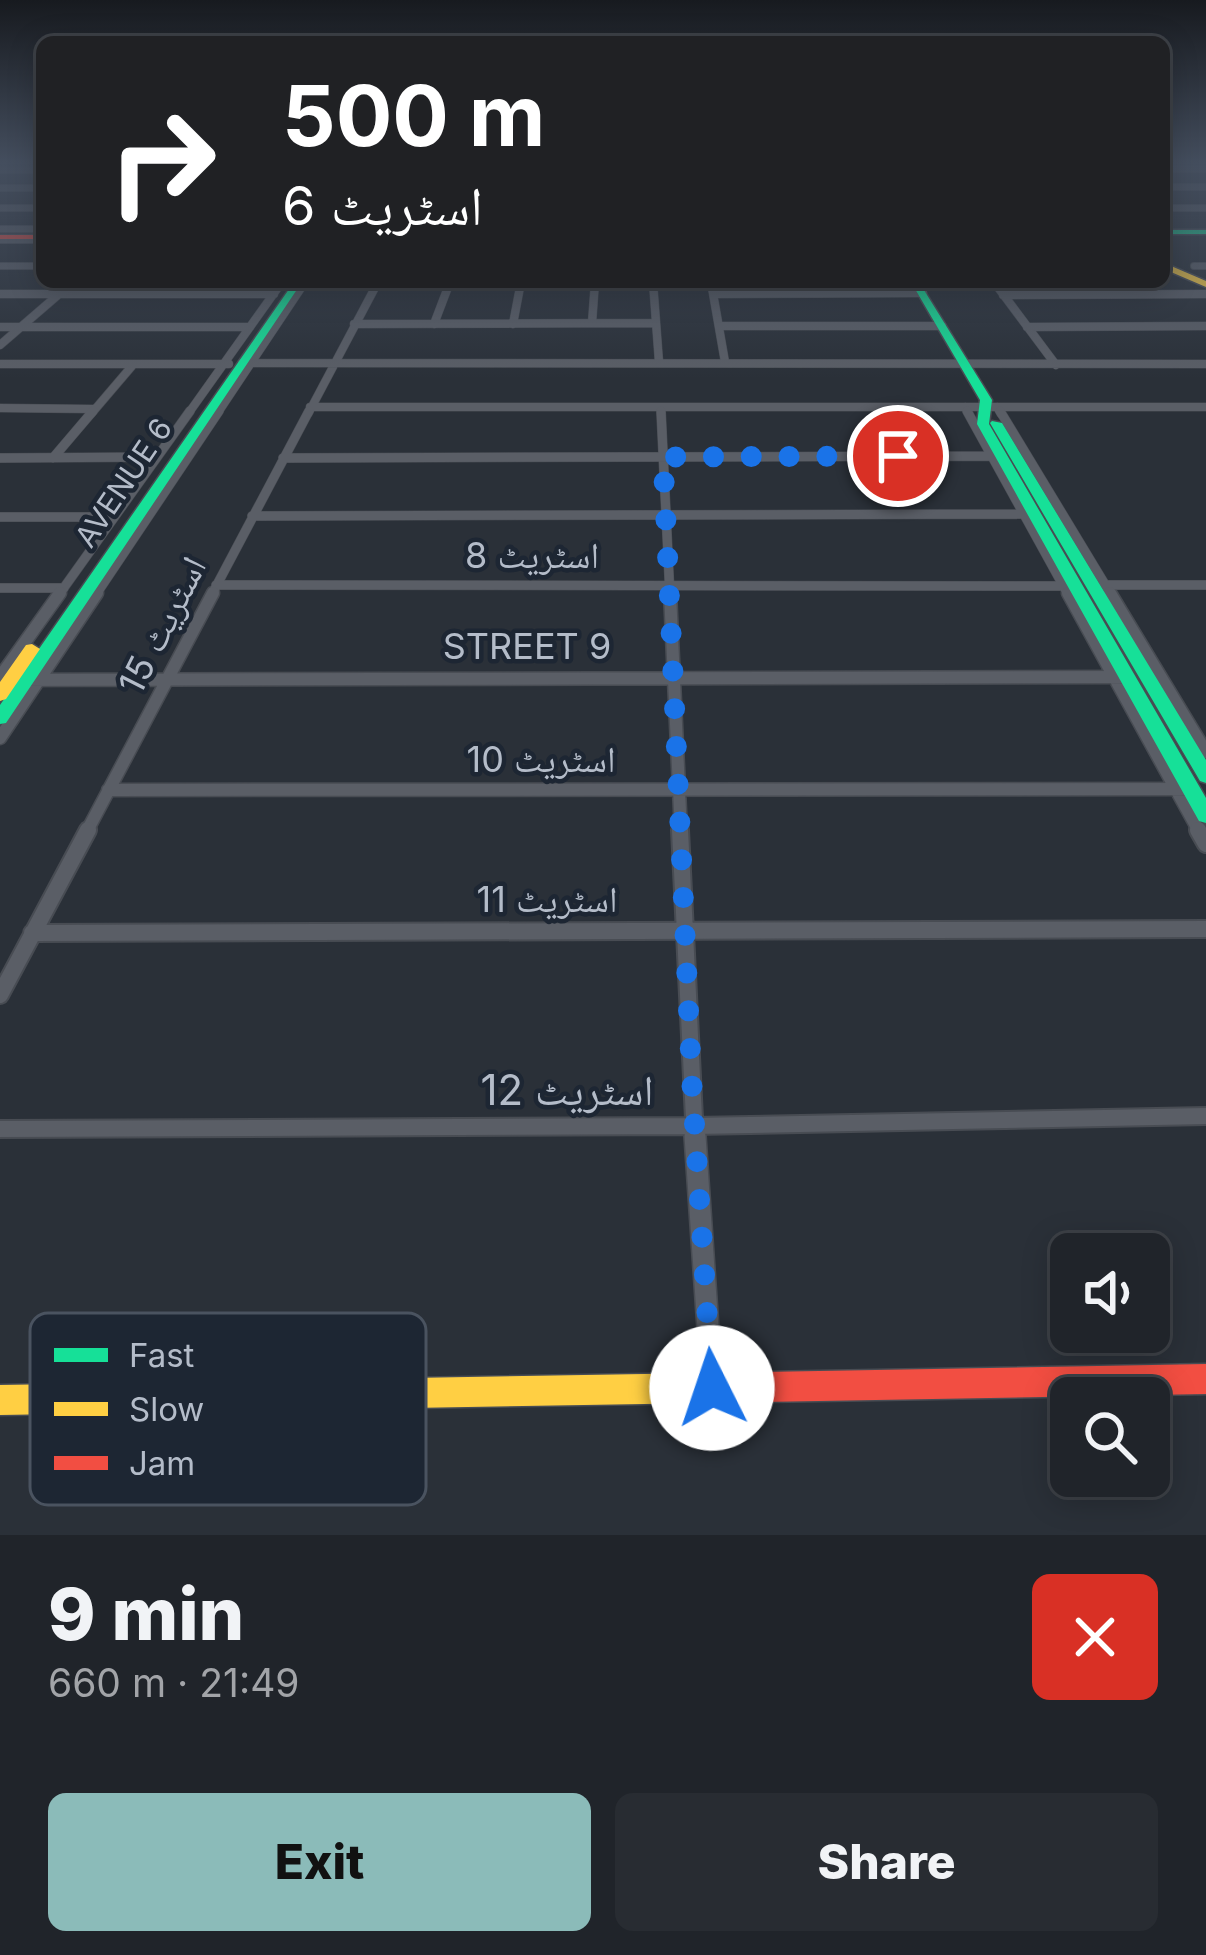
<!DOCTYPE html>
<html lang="en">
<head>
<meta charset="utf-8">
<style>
  :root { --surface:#20242a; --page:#282c32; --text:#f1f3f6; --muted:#a2a4a8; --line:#3d4147; --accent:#8bbbb9 }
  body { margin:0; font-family:Inter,"Noto Naskh Arabic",sans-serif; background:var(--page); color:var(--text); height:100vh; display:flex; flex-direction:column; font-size:45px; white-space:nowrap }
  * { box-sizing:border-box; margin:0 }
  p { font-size:39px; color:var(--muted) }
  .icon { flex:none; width:66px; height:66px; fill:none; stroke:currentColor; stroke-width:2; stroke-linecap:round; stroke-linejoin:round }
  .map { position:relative; height:1535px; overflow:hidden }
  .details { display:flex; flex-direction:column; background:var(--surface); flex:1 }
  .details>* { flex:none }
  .top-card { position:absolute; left:36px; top:36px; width:1134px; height:252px; border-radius:18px; box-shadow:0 6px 30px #0003,0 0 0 3px var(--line); background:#202124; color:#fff; overflow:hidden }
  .fabs { position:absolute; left:1050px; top:1233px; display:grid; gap:24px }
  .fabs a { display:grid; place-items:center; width:120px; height:120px; border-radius:18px; background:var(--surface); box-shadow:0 6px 30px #0003,0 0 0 3px var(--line); font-size:60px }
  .pin { position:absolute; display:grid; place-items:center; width:102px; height:102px; color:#fff; margin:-51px; border:6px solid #fff; border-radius:50%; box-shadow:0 3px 12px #0007 }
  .me { position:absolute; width:132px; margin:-66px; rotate:356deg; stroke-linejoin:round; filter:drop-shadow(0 0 9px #0008) }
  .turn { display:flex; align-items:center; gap:42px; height:252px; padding:0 48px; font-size:54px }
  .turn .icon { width:156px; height:156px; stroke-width:2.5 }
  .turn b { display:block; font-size:84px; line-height:102px }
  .round { display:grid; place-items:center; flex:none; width:126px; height:126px; border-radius:18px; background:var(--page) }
  .headline { display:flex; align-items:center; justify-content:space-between; height:204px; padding:0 48px }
  h1 { font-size:72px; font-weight:800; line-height:90px }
  .primary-button { display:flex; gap:24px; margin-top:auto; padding:24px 48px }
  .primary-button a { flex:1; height:138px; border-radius:18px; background:var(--accent); color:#111; font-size:48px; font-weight:800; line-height:138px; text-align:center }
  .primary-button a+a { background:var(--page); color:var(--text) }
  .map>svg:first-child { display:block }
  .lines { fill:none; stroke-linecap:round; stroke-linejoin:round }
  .street-far5-casing { stroke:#484c53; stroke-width:8 }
  .street-far4-casing { stroke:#484c53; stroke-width:9 }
  .street-far3-casing { stroke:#484c53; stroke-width:10 }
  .street-far2-casing { stroke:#484c53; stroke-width:15 }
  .street-far1-casing { stroke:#484c53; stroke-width:20 }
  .street-casing { stroke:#484c53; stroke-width:24 }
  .fast-casing { stroke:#484c53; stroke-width:3 }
  .slow-casing { stroke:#484c53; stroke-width:3 }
  .jam-casing { stroke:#484c53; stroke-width:3 }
  .street-far5 { stroke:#5a5e66; stroke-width:6 }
  .street-far4 { stroke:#5a5e66; stroke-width:8 }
  .street-far3 { stroke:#5a5e66; stroke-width:9 }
  .street-far2 { stroke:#5a5e66; stroke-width:12 }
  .street-far1 { stroke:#5a5e66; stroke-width:16 }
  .street { stroke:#5a5e66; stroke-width:21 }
  .fast { fill:#16e098; fill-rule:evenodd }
  .slow { fill:#ffcf43; fill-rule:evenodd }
  .jam { fill:#f24e42; fill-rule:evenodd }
  .route { stroke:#1a73e8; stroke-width:21; stroke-dasharray:0 37.8 }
  .labels { text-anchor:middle; stroke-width:9; stroke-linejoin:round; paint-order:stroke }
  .far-street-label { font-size:30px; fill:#b4bcc9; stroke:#1d2633 }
  .street-label { font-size:36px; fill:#b4bcc9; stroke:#1d2633 }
  .near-street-label { font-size:42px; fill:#b4bcc9; stroke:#1d2633 }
  .key { fill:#1d2633; stroke:#4a5360; stroke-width:3 }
  .key-label { font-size:33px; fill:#b4bcc9 }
</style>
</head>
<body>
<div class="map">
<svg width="1206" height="1535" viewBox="0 0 1206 1535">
  <rect width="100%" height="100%" fill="#2a3038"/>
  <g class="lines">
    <defs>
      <path id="street-far5" d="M1164,169H1206
        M0,170H42
        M1164,187H1206
        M0,188H42
        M0,208H42
        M1164,208H1206
        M0,229H42
        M0,240H42
        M0,266H42
        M1194,266H1206"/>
      <path id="street-far4" d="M653,282L659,362
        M711,282L725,362
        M994,282L1056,365
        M0,294H274
        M714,294L923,293
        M1003,295L1206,294
        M592,323L595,282
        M354,324L656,323
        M434,324L450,282
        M513,324L521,282
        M719,326H942
        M0,327H250
        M1027,327L1206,326
        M0,345L73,282
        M242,363L1206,364
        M0,364H229
        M310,407H1206
        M661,407V414
        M965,407L969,414
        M997,407L1001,414
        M0,408L93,409
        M91,414L132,366
        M188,414L282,282
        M217,414L305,282
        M308,414L378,282"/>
      <path id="street-far3" d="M661,411L670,596
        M967,411L1069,596
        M1000,411L1112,596
        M0,458L157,457
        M53,458L93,411
        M283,458L992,456
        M252,516L1024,514
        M0,517H113
        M216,585L1063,586
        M1107,585H1206
        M0,588H64
        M58,596L190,411
        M95,596L219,411
        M211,596L309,411"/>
      <path id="street-far2" d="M670,593L681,833
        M1068,593L1200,833
        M1110,593L1206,752
        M0,677L60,593
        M0,680L1127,677
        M0,738L97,593
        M108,790L1191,789
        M86,833L213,593"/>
      <path id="street-far1" d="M680,830L695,1139
        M1198,830L1206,844
        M32,933L1206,929
        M0,995L88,830
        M0,1129L694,1126L1206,1116"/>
      <path id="street" d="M695,1136L712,1388"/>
      <path id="fast" d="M1164,230H1206V234H1164Z
        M294,282H302L6,723L0,724V705Z
        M911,282H919L992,400L989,424L1206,798V823L1199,821L977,424L980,400Z
        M992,421L1002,423L1206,760V783L1200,781L990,423Z"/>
      <path id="slow" d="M1164,263L1206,281V287L1164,269Z
        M32,644L40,649L6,699L0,701V682L26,645Z
        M705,1373L715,1378L720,1388L715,1398L705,1403L0,1415V1385Z"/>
      <path id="jam" d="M0,235H42V239H0Z
        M1206,1364V1394L705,1403L695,1398L690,1388L695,1378L705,1373Z"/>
    </defs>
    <!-- street-far5 casing -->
    <use href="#street-far5" class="street-far5-casing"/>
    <!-- street-far4 casing -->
    <use href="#street-far4" class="street-far4-casing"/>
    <!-- street-far3 casing -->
    <use href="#street-far3" class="street-far3-casing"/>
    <!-- street-far2 casing -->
    <use href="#street-far2" class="street-far2-casing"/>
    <!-- street-far1 casing -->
    <use href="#street-far1" class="street-far1-casing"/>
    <!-- street casing -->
    <use href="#street" class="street-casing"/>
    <!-- fast casing -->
    <use href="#fast" class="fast-casing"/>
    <!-- slow casing -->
    <use href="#slow" class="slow-casing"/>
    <!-- jam casing -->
    <use href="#jam" class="jam-casing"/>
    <!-- street-far5 -->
    <use href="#street-far5" class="street-far5"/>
    <!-- street-far4 -->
    <use href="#street-far4" class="street-far4"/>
    <!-- street-far3 -->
    <use href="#street-far3" class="street-far3"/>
    <!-- street-far2 -->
    <use href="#street-far2" class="street-far2"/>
    <!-- street-far1 -->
    <use href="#street-far1" class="street-far1"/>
    <!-- street -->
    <use href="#street" class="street"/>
    <!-- fast -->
    <use href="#fast" class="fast"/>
    <!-- slow -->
    <use href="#slow" class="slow"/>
    <!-- jam -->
    <use href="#jam" class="jam"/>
  </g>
  <!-- sky -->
  <linearGradient id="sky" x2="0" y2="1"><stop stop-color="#171a1f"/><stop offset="0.43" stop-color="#444e5e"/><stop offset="1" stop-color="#444e5e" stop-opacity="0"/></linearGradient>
  <rect width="1206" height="379" fill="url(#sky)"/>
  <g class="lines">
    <!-- route -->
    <path class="route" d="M712,1388L692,1086L663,457L898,456"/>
  </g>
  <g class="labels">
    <!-- far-street labels -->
    <g class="far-street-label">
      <text transform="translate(124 483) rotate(-56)" y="10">AVENUE 6</text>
    </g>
    <!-- street labels -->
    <g class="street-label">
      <text x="532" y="568">اسٹریٹ 8</text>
      <text transform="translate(162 625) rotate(-63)" y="13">اسٹریٹ 15</text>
      <text x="527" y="659">STREET 9</text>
      <text x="541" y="772">اسٹریٹ 10</text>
      <text x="547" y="912">اسٹریٹ 11</text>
    </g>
    <!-- near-street labels -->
    <g class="near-street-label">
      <text x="567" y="1105">اسٹریٹ 12</text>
    </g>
  </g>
  <!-- legend -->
  <rect x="30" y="1313" width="396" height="192" rx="18" class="key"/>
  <rect x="54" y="1348" width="54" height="14" fill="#16e098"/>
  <rect x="54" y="1402" width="54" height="14" fill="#ffcf43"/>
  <rect x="54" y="1456" width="54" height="14" fill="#f24e42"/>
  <g class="key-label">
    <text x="129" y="1367">Fast</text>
    <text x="129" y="1421">Slow</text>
    <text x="129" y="1475">Jam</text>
  </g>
</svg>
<div class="fabs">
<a><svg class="icon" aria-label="sound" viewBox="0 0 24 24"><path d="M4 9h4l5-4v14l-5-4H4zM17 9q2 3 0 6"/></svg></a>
<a><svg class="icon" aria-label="search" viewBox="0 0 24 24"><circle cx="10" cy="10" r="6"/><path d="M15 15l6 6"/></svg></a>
</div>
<div class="pin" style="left:898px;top:456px;background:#d93025"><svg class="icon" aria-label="arrive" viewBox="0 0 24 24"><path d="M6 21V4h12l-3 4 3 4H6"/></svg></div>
<svg class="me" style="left:712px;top:1388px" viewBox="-20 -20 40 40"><circle r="19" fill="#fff"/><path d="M0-13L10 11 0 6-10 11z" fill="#1a73e8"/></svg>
<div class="top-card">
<div class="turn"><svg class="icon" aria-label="right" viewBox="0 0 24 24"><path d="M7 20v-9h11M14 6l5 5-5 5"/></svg><div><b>500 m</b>اسٹریٹ 6</div></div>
</div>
</div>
<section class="details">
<div class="headline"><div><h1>9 min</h1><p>660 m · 21:49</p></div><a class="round" style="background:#d93025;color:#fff"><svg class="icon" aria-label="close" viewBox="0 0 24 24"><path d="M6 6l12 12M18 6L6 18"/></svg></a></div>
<div class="primary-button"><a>Exit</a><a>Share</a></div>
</section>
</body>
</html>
